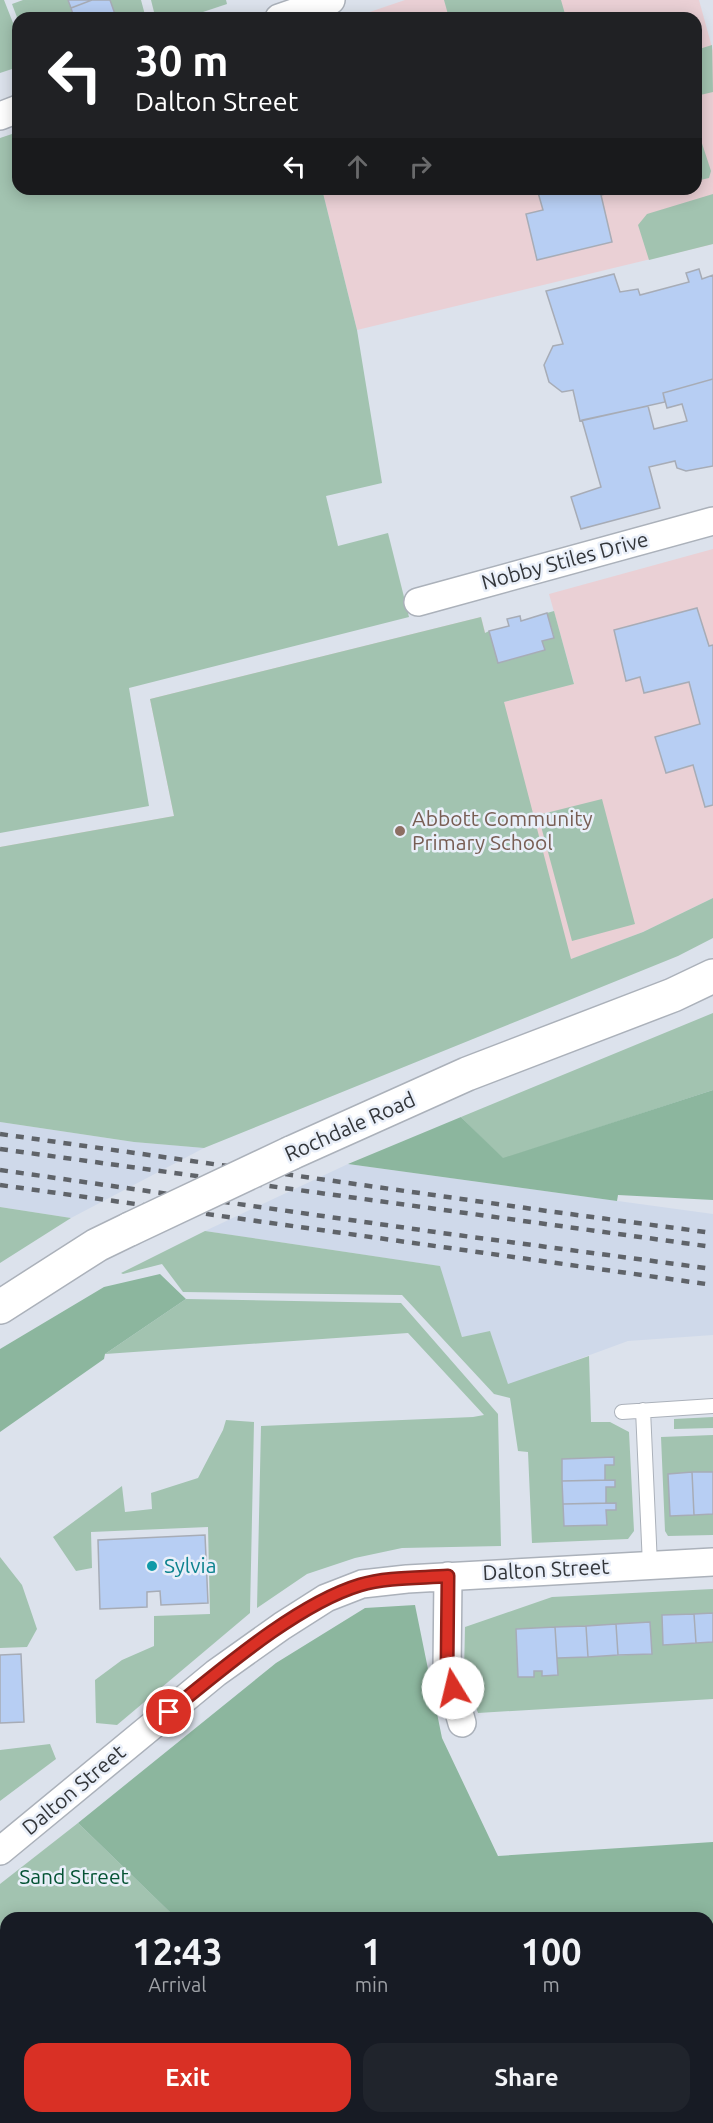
<!DOCTYPE html>
<html lang="en">
<head>
<meta charset="utf-8">
<style>
  :root { --surface:#171b24; --page:#20242c; --text:#f1f3f6; --muted:#9ea1a6; --accent:#d93025 }
  body { margin:0; font-family:Ubuntu,sans-serif; background:var(--page); color:var(--text); height:100vh; display:flex; flex-direction:column; font-size:22px; white-space:nowrap }
  * { box-sizing:border-box; margin:0 }
  p { font-size:20px; color:var(--muted) }
  .icon { flex:none; width:33px; height:33px; fill:none; stroke:currentColor; stroke-width:2; stroke-linecap:round; stroke-linejoin:round }
  .map { position:relative; flex:1; overflow:hidden }
  .drawer { position:absolute; left:0px; top:1912px; width:714px; height:212px; display:flex; flex-direction:column; background:var(--surface); border-radius:18px 18px 0 0; box-shadow:0 3px 15px #0003 }
  .drawer>* { flex:none }
  .top-card { position:absolute; left:12px; top:12px; width:690px; height:183px; border-radius:18px; box-shadow:0 3px 15px #0003; background:#202124; color:#fff; overflow:hidden }
  .pin { position:absolute; display:grid; place-items:center; width:51px; height:51px; color:#fff; margin:-26px; border:3px solid #fff; border-radius:50%; box-shadow:0 2px 6px #0007 }
  .me { position:absolute; width:66px; margin:-33px; rotate:351deg; stroke-linejoin:round; filter:drop-shadow(0 0 4px #0008) }
  .turn { display:flex; align-items:center; gap:21px; height:126px; padding:0 24px; font-size:27px }
  .turn .icon { width:78px; height:78px; stroke-width:2.5 }
  .turn b { display:block; font-size:42px; line-height:51px }
  .lanes { display:flex; align-items:center; height:57px; padding:0 24px; background:#0003; justify-content:center; gap:30px; direction:ltr }
  .lanes .off { opacity:.35 }
  .eta { display:flex; justify-content:space-evenly; align-items:center; height:102px; text-align:center }
  .eta b { font-size:36px; font-weight:600; line-height:42px }
  .cta { display:flex; gap:12px; margin-top:auto; padding:12px 24px }
  .cta a { flex:1; height:69px; border-radius:18px; background:var(--accent); color:#fff; font-size:24px; font-weight:600; line-height:69px; text-align:center }
  .cta a+a { background:var(--page); color:var(--text) }
  .map>svg:first-child { display:block }
  .built { fill:#cfd9ea }
  .education { fill:#ead0d5 }
  .green { fill:#a2c3b0; fill-rule:evenodd }
  .forest { fill:#8cb69e }
  .building { fill:#b7cef3; stroke:#a7acb6; stroke-width:1.5 }
  .lines { fill:none; stroke-linecap:round; stroke-linejoin:round }
  .lane-casing { stroke:#abb1ba; stroke-width:16 }
  .street-casing { stroke:#abb1ba; stroke-width:30 }
  .highway-casing { stroke:#abb1ba; stroke-width:36 }
  .lane { stroke:#fff; stroke-width:14 }
  .street { stroke:#fff; stroke-width:27 }
  .highway { stroke:#fff; stroke-width:33 }
  .rail { stroke:#5f6369; stroke-width:4.5; stroke-dasharray:8 8; stroke-linecap:butt }
  .highway-bridge-casing { stroke:#abb1ba; stroke-width:36; stroke-linecap:butt }
  .highway-bridge { stroke:#fff; stroke-width:33 }
  .route-casing { stroke:#8d1f18; stroke-width:15 }
  .route { stroke:#d93025; stroke-width:10 }
  .education-dot { fill:#8d6e63; stroke:#e9eff9; stroke-width:2 }
  .culture-dot { fill:#0f9aa8; stroke:#e9eff9; stroke-width:2 }
  .labels { text-anchor:middle; stroke-width:5; stroke-linejoin:round; paint-order:stroke }
  .street-label { font-size:21px; fill:#33363a; stroke:#e9eff9 }
  .education-label { font-size:21px; fill:#785e54; stroke:#e9eff9; text-anchor:start }
  .culture-label { font-size:21px; fill:#0d838f; stroke:#e9eff9; text-anchor:start }
  .park-label { font-size:21px; fill:#045334; stroke:#e9eff9 }
</style>
</head>
<body>
<div class="map">
<svg width="713" height="2123" viewBox="0 0 713 2123">
  <rect width="100%" height="100%" fill="#dce2ec"/>
  <!-- built -->
  <path class="built" d="M0,1122L134,1142L204,1148L71,1218L0,1207Z
    M348,1164L713,1214V1335L628,1341L508,1385L490,1332L462,1337L439,1266L205,1231Z"/>
  <!-- education -->
  <path class="education" d="M405,0H699L713,51V244L357,330L322,189H696V18H352Z
    M713,549V898L643,932L572,959L0,1122V847L174,816L150,699L481,617L504,702L574,683L549,594Z"/>
  <!-- green -->
  <path class="green" d="M0,0H4L15,28L18,27V67L0,73Z
    M23,0H68L74,18H18V20L12,4Z
    M110,0H141L145,15L135,18H115Z
    M151,0H226L227,4L185,18H158L155,16Z
    M444,0H561L565,14L553,18H449Z
    M712,45L713,92L696,96V50Z
    M696,125L711,171L709,178L696,181Z
    M18,132V189H322L357,330L382,483L326,496L338,546L388,533L409,617L129,688L149,806L0,833V138Z
    M713,194V244L649,260L638,225L647,214Z
    M554,611L574,684L504,702L571,959L643,932L713,898V938L678,956L204,1148L134,1142L0,1122V847L174,816L150,699L481,617L485,633L489,631L498,663L544,650L542,641L554,637L547,613Z
    M602,799L635,924L572,941L538,815Z
    M713,1013V1090L503,1159L461,1117Z
    M0,1207L71,1218L0,1263Z
    M205,1231L440,1266L462,1337L490,1331L508,1384L589,1356L591,1422H610L629,1432L634,1531L628,1539L532,1543L528,1452L518,1451L510,1398L494,1394L402,1295L183,1292L162,1264L123,1274L121,1273ZM614,1458V1465H605V1480H615V1487H606V1503H615L616,1509L606,1510L607,1525L564,1526L562,1459Z
    M186,1299L401,1303L498,1414L501,1546L402,1548L355,1558L307,1574L257,1608L261,1426L473,1417L484,1415L408,1333L105,1354Z
    M713,1417V1428L674,1429V1419Z
    M226,1420L254,1422L250,1613L117,1725L96,1723L95,1680L122,1660L154,1646V1616L210,1614L208,1527L91,1532L92,1568L76,1571L53,1537L122,1486L125,1512L152,1509L151,1493L198,1478L223,1430Z
    M713,1435V1472L668,1474L670,1516L713,1514V1535L668,1536L665,1531L661,1437Z
    M0,1557L22,1585L37,1629L27,1647L0,1648Z
    M713,1589V1613L662,1616L664,1645L713,1642V1699L478,1713L464,1673L465,1627L552,1597ZM650,1623L652,1654L557,1658V1675L543,1676L542,1671H534V1677H518L516,1629Z
    M50,1744L56,1759L0,1801V1750Z
    M78,1823L173,1915L168,1918H6V2118H345L350,2123H0V1884Z"/>
  <!-- forest -->
  <path class="forest" d="M713,1090V1200L618,1195L617,1201L348,1164L461,1117L503,1158Z
    M160,1274L186,1299L105,1354L104,1359L0,1432V1349L104,1287Z
    M415,1605L442,1738L498,1856L713,1842V2123H391L385,2118H708V1918H176L78,1823L276,1663L365,1608Z
    M0,1944L6,1945V2118H100L105,2123H0Z"/>
  <!-- building -->
  <path class="building" d="M68,0H92L71,8Z
    M92,0H110L116,17L74,18L71,8Z
    M537,189H617V191L601,195L612,242L537,260L526,214L543,210Z
    M699,269L702,279L713,275V379L663,393L665,402L580,421L573,390L562,392L549,382L544,365L553,346L563,344L546,291L614,274L620,292L638,289L640,295L689,282L686,273Z
    M713,379V466L686,471L677,468L675,461L649,467L660,508L581,529L571,497L601,487L582,420L648,406L654,429L687,421L682,404L667,408L663,393Z
    M697,608L709,646L713,645V805L705,807L693,765L666,773L655,737L700,724L689,682L644,693L640,677L626,681L614,630Z
    M547,613L554,638L542,641L545,650L498,663L489,631L509,626L507,619L520,616L521,621Z
    M614,1457V1465H605V1480L562,1481V1459Z
    M692,1472H713V1514L694,1515Z
    M692,1472L694,1515L670,1516L668,1474Z
    M615,1480V1487H606V1503L563,1504L562,1481Z
    M616,1503V1510H606L607,1525L564,1526L563,1504Z
    M205,1535L208,1603L161,1605L160,1591L147,1592V1607L100,1609L98,1540Z
    M713,1613V1642L696,1643L694,1614Z
    M694,1614L696,1643L663,1645L662,1615Z
    M650,1622L652,1654L618,1655L616,1624Z
    M616,1624L618,1655L588,1657L586,1626Z
    M586,1626L588,1657L557,1658L555,1627Z
    M555,1627L558,1675L542,1676V1671H534V1677H518L516,1629Z
    M21,1654L24,1722L0,1723V1655Z"/>
  <g class="lines">
    <defs>
      <path id="lane" d="M643,1410L650,1565
        M622,1412L713,1406"/>
      <path id="street" d="M279,18L331,0
        M0,116L18,109
        M418,602L713,521
        M448,1576L447,1670L462,1723
        M0,1851L216,1673L282,1626L326,1598L362,1584L407,1579L713,1562
        M371,2118L376,2123"/>
      <path id="highway" d="M291,1153L467,1074L673,995L713,976
        M0,1307L97,1245L130,1229"/>
    </defs>
    <!-- lane casing -->
    <use href="#lane" class="lane-casing"/>
    <!-- street casing -->
    <use href="#street" class="street-casing"/>
    <!-- highway casing -->
    <use href="#highway" class="highway-casing"/>
    <!-- lane -->
    <use href="#lane" class="lane"/>
    <!-- street -->
    <use href="#street" class="street"/>
    <!-- highway -->
    <use href="#highway" class="highway"/>
    <!-- rail -->
    <path class="rail" d="M0,1134L547,1211L713,1233
      M0,1149L713,1247
      M0,1170L442,1233L713,1269
      M0,1185L713,1285"/>
    <defs>
      <path id="highway-bridge" d="M130,1229L291,1153"/>
    </defs>
    <!-- highway-bridge casing -->
    <use href="#highway-bridge" class="highway-bridge-casing"/>
    <!-- highway-bridge -->
    <use href="#highway-bridge" class="highway-bridge"/>
  </g>
  <g class="lines">
    <defs>
      <path id="route" d="M169,1712C221,1670 297,1604 360,1585C386,1577 421,1578 448,1576L447,1670L453,1688"/>
    </defs>
    <!-- route casing -->
    <use href="#route" class="route-casing"/>
    <!-- route -->
    <use href="#route" class="route"/>
  </g>
  <!-- markers -->
  <circle class="education-dot" cx="400" cy="831" r="6"/>
  <circle class="culture-dot" cx="152" cy="1566" r="6"/>
  <g class="labels">
    <!-- street labels -->
    <g class="street-label">
      <text transform="translate(565 561) rotate(-15)" y="7">Nobby Stiles Drive</text>
      <text transform="translate(350 1127) rotate(-24)" y="7">Rochdale Road</text>
      <text transform="translate(546 1570) rotate(-3)" y="7">Dalton Street</text>
      <text transform="translate(74 1790) rotate(-40)" y="7">Dalton Street</text>
    </g>
    <!-- education labels -->
    <g class="education-label">
      <text x="412" y="826">Abbott Community<tspan x="412" dy="24">Primary School</tspan></text>
    </g>
    <!-- culture labels -->
    <g class="culture-label">
      <text x="164" y="1573">Sylvia</text>
    </g>
    <!-- park labels -->
    <g class="park-label">
      <text x="74" y="1884">Sand Street</text>
    </g>
  </g>
</svg>
<div class="pin" style="left:169px;top:1712px;background:#d93025"><svg class="icon" aria-label="arrive" viewBox="0 0 24 24"><path d="M6 21V4h12l-3 4 3 4H6"/></svg></div>
<svg class="me" style="left:453px;top:1688px" viewBox="-20 -20 40 40"><circle r="19" fill="#fff"/><path d="M0-13L10 11 0 6-10 11z" fill="#d93025"/></svg>
<div class="top-card">
<div class="turn"><svg class="icon" aria-label="left" viewBox="0 0 24 24"><path d="M17 20v-9H6M10 6l-5 5 5 5"/></svg><div><b>30 m</b>Dalton Street</div></div>
<div class="lanes"><svg class="icon" aria-label="left" viewBox="0 0 24 24"><path d="M17 20v-9H6M10 6l-5 5 5 5"/></svg><svg class="icon off" aria-label="ahead" viewBox="0 0 24 24"><path d="M12 20V5M6 11l6-6 6 6"/></svg><svg class="icon off" aria-label="right" viewBox="0 0 24 24"><path d="M7 20v-9h11M14 6l5 5-5 5"/></svg></div>
</div>
<section class="drawer">
<div class="eta">
<div><b>12:43</b><p>Arrival</p></div>
<div><b>1</b><p>min</p></div>
<div><b>100</b><p>m</p></div>
</div>
<div class="cta"><a>Exit</a><a>Share</a></div>
</section>
</div>
</body>
</html>
